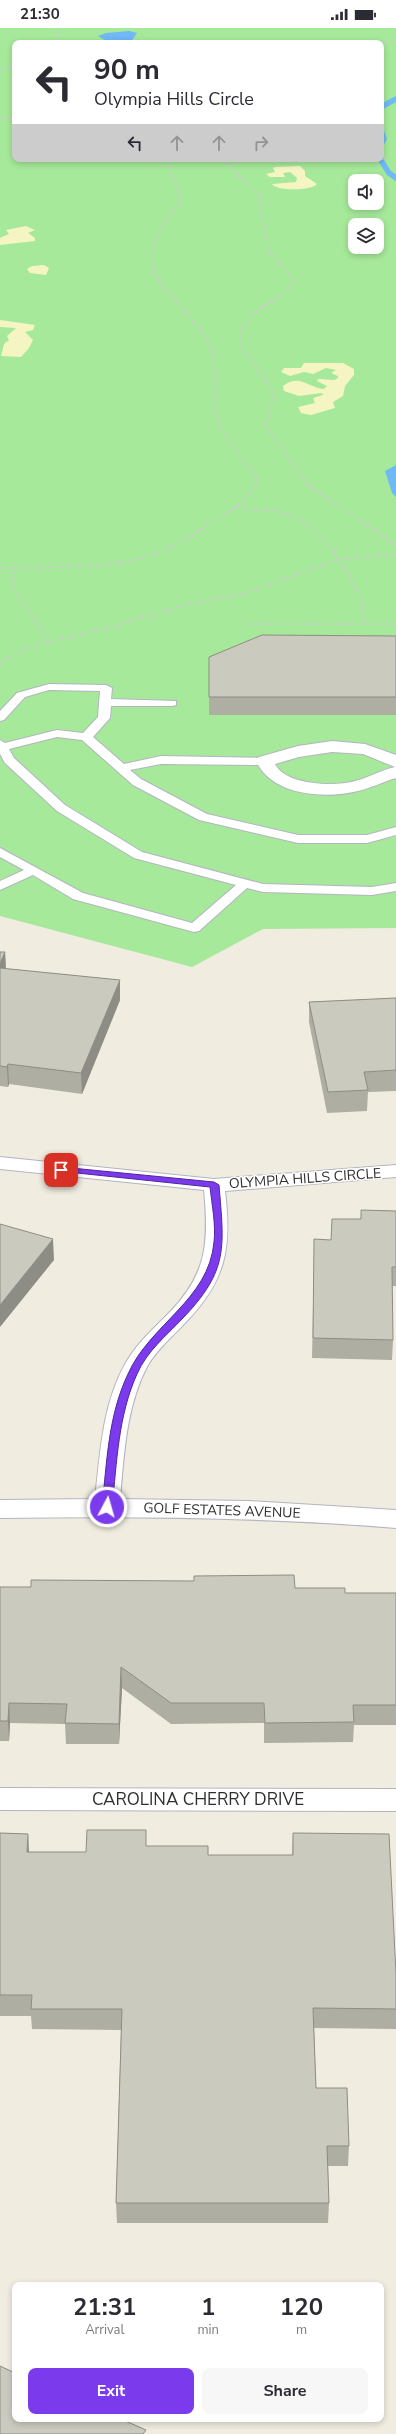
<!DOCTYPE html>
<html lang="en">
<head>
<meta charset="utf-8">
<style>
  :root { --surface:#fff; --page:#f7f7f7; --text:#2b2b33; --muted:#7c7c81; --accent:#7c3aed }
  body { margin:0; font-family:"Nunito Sans",sans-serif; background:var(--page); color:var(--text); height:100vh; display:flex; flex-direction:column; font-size:15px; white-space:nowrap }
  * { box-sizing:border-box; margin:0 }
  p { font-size:13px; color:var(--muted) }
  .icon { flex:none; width:22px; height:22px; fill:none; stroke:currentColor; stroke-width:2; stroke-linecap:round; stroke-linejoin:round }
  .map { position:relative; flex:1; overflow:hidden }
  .details { position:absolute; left:12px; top:2254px; width:372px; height:140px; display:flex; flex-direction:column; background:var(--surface); border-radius:8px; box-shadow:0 2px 6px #0003 }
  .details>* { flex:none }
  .top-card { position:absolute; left:12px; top:12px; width:372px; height:122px; border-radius:8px; box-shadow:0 2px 6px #0003; background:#fff; color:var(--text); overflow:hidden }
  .fabs { position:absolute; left:348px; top:146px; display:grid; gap:8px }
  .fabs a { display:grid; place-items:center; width:36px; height:36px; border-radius:8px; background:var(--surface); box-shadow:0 2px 6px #0003; font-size:20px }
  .pin { position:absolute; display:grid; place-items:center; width:34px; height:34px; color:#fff; margin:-17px; border-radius:8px; box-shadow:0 2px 6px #0006 }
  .me { position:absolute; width:44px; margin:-22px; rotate:6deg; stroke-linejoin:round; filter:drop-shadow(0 0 3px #0008) }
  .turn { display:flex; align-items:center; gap:14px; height:84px; padding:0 16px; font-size:18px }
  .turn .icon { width:52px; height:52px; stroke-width:2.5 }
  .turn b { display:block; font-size:28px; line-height:34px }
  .lanes { display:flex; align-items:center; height:38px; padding:0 16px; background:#0003; justify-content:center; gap:20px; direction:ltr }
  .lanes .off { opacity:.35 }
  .eta { display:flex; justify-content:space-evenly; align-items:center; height:68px; text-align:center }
  .eta b { font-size:24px; font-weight:700; line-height:28px }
  .primary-button { display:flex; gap:8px; margin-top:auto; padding:8px 16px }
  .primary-button a { flex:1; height:46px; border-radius:8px; background:var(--accent); color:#fff; font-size:16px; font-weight:700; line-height:46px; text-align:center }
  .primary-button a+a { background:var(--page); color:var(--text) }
  .status { display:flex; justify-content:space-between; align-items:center; height:28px; padding:0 20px; background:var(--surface); direction:ltr }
  .status svg { height:11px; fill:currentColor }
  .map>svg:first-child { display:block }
  .green { fill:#a6e99a; fill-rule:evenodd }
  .sand { fill:#f4f5c3 }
  .water { fill:#6fb9f6 }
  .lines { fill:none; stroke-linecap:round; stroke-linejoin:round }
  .stream { stroke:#6fb9f6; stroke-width:5.5 }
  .lane-casing { stroke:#b4b4c2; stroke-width:2 }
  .street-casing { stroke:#b4b4c2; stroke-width:2 }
  .path-far1 { stroke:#cdcdcd; stroke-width:1.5; stroke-dasharray:1.5 1; stroke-linecap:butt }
  .path { stroke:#cdcdcd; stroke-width:2; stroke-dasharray:2.5 1.5; stroke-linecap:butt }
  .lane { fill:#fff; fill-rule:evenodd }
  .street { fill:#fff; fill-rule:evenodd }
  .wall { fill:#afaea3 }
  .shaded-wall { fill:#8e8d85 }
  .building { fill:#cbcabe; stroke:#8e8d85 }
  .route { fill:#7c3aed; stroke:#51269a }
  .labels { text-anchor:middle; stroke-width:3; stroke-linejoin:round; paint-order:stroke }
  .street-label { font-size:14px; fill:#2e2e2e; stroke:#fff }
  .near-street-label { font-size:17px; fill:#2e2e2e; stroke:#fff }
</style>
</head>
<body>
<div class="status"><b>21:30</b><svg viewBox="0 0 49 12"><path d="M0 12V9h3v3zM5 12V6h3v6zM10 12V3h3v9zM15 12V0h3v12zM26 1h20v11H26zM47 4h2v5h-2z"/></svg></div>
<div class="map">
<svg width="396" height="2406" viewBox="0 0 396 2406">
  <rect width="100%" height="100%" fill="#f0ece0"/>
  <!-- green -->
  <path class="green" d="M0,0H396V900L263,901L192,939L0,888ZM15,15H381V131H15ZM355,153H377V175H355ZM355,197H377V219H355Z"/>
  <!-- sand -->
  <path class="sand" d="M300,138L305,143V148L317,156C311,163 276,163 272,156L296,154L297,150L290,144L283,145L285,149H270L266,146L275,144L273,140L275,139Z
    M26,198L35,202L28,205L35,210V213L0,217V210L9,206L6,202Z
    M44,237L49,240L46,247L30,245L27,241L32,238Z
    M0,292L35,297L33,302L25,304L33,312L29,320L21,329L1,328L4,316L9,312L7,308L16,300L0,299Z
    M304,335H343L354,341V347L345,358L343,368L333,374L335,380L311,387L301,385L298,379L315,375L313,370L323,367L322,365L299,368L284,363L283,358C299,345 309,360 324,361L327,358L317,353L318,351L334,352L338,350V348L331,345L336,342L326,340L313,346L304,344L290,348L281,344L284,340H301Z"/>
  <!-- water -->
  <path class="water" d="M129,3L137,5L130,15L106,13L98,8L106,5Z
    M396,437V469L392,465L385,443Z"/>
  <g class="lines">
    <!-- stream -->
    <path class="stream" d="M381,79L396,71
      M381,102L384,111L381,116
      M380,131L389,145L396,150"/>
    <defs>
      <path id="lane" d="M49,656L106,657L112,660L111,671L176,673V677L172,678H111L110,690L93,709L124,736L161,728L269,730L271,733L269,736L265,737L161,736L130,742L141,751L207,786L298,807H367L396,799V807L367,815H298L199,792L133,757L82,712L57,709L9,721L14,730L65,777L142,824L263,856L372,859L396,855V863L372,867L263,864L247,860L199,903L194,904L73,871L33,847L0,862V853L24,842L0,829V820L83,865L192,895L236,857L134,830L57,783L5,735L0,726V712L5,715L57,702L83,705L98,689L100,663L49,662L25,669L4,692L0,693V683L17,665Z"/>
      <path id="street" d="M332,713L365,716L396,727V750C383,754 371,760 358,763C325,771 272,768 256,733L259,729L298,718ZM332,724L363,726L395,739C381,742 368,750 355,753C334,759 285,757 275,736L299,729Z
        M0,1129L214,1151L396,1137V1149L225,1163C232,1220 226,1253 185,1295C172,1309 156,1322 147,1339C126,1379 124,1427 120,1471L248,1473L396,1482V1500C264,1489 132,1488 0,1490V1472L95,1471C100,1427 102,1379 124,1338C135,1317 152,1302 169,1285C207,1246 209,1215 204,1162L0,1141Z
        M0,1760L396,1761V1783L0,1782Z"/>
    </defs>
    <!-- lane casing -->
    <use href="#lane" class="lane-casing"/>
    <!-- street casing -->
    <use href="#street" class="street-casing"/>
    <!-- path-far1 -->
    <path class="path-far1" d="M143,12L150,15
      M54,15L60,0
      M381,17L396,12
      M0,42L15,38
      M0,91H15
      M223,131L231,141L258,166L269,224L293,251L289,262L255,284L240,302V316L274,365L266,398L308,457L396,517
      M376,132L386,131
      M236,480C255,482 275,481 293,488C316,497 347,538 356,561C361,572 363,584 365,596
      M0,540C51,539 106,542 155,526C175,519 193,507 211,495C230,483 248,473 257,452C244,429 221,408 214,382C212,372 216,362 217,352C218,338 213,323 207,311C194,287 155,261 152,235C149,209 169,191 181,170L170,142L162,131
      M13,540V562L38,595L47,613
      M248,596H396
      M0,635L25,620L114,598L185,577L245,565L337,532L396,526"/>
    <!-- path -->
    <path class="path" d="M0,635L2,634"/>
    <!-- lane -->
    <use href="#lane" class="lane"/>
    <!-- street -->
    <use href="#street" class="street"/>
  </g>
  <!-- wall -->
  <path class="wall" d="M396,608V687H209V629Z
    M0,924H5L6,941L120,952V972L82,1066L9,1056L8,1059L0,1058Z
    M396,970V1063L368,1064L367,1083L327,1085L309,994V974Z
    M361,1182L396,1183V1258H392L393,1312L392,1332L312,1330L314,1231L331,1212L361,1191Z
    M0,1559L295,1560L345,1565H396V1697H354L353,1714L264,1715V1695L171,1696L122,1660L119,1716H66L65,1696L10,1695L9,1713H0Z
    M146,1802V1818L208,1827H292L293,1805L396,1946V2001L314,2000L316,2060L349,2118L348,2138H328L329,2175L328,2195H117L116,2175L121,2002L32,2001L31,1988H0V1805L28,1806L29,1824H86Z"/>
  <!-- shaded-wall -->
  <path class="shaded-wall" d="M5,924L6,944L0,958V936Z
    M120,952V972L82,1066L81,1045Z
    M8,1036L9,1056L8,1059L7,1039Z
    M53,1211L54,1232L0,1299V1277Z
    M121,1639L122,1660L119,1716V1696Z
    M9,1675L10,1695L9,1713L8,1693Z
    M28,1806L29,1826L27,1824Z"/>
  <!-- building -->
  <path class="building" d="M262,607L396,608V669H209V629Z
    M0,924H5L0,936Z
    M0,940L120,952L81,1045L8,1036L7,1039L0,1038Z
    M396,970V1042L364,1044L368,1062L328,1064L309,974Z
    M361,1182L396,1183V1239H392L393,1312L313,1310L314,1211L331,1212L332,1191H361Z
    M0,1196L53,1211L0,1277Z
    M294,1547L295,1560H345V1565H396V1677H353L354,1694L265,1695L264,1675H171L121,1639L119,1696L65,1695L67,1676L9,1675L8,1693H0V1559H31V1552L194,1553V1548Z
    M87,1802H146V1818H208V1827H293V1805L389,1806L396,1946V1981L313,1980L316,2060H347L349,2118H327L329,2175H116L122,1981H31L32,1967H0V1805L28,1806L27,1824H86Z
    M0,2338L15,2345V2391H121L146,2402L143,2406H0Z"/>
  <!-- route -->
  <path class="route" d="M61,1139L214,1154L219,1157C224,1219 229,1242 183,1290C166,1308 147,1323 137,1346C118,1388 117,1434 112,1479L107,1483L102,1479C107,1434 108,1388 128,1346C150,1296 209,1272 214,1214C216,1197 212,1177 210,1159L58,1143L57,1142Z"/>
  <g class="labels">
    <!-- street labels -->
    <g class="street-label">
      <text transform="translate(305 1150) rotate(-4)" y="5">OLYMPIA HILLS CIRCLE</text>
      <text transform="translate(222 1482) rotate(2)" y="5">GOLF ESTATES AVENUE</text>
    </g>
    <!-- near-street labels -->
    <g class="near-street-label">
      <text x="198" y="1777">CAROLINA CHERRY DRIVE</text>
    </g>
  </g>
</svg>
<div class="fabs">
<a><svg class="icon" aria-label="sound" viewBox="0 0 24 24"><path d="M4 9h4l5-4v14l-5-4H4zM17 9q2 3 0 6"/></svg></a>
<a><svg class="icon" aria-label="layers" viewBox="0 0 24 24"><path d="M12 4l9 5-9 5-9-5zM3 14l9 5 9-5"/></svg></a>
</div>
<div class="pin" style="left:61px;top:1142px;background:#d93025"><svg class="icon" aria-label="arrive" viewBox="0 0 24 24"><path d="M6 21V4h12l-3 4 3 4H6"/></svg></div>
<svg class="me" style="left:107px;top:1479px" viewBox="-20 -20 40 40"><circle r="17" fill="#7c3aed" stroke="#fff" stroke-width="3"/><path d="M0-11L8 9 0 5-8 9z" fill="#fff"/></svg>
<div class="top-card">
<div class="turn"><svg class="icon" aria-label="left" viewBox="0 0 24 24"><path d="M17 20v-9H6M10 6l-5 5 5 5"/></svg><div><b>90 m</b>Olympia Hills Circle</div></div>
<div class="lanes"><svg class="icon" aria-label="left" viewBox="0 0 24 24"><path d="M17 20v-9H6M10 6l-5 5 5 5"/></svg><svg class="icon off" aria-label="ahead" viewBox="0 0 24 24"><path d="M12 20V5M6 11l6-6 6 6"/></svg><svg class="icon off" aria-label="ahead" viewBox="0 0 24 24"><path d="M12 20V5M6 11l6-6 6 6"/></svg><svg class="icon off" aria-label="right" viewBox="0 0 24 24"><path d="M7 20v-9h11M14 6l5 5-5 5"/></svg></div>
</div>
<section class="details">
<div class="eta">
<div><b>21:31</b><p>Arrival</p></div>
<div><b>1</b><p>min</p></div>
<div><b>120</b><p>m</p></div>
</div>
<div class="primary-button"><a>Exit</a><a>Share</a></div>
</section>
</div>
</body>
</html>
